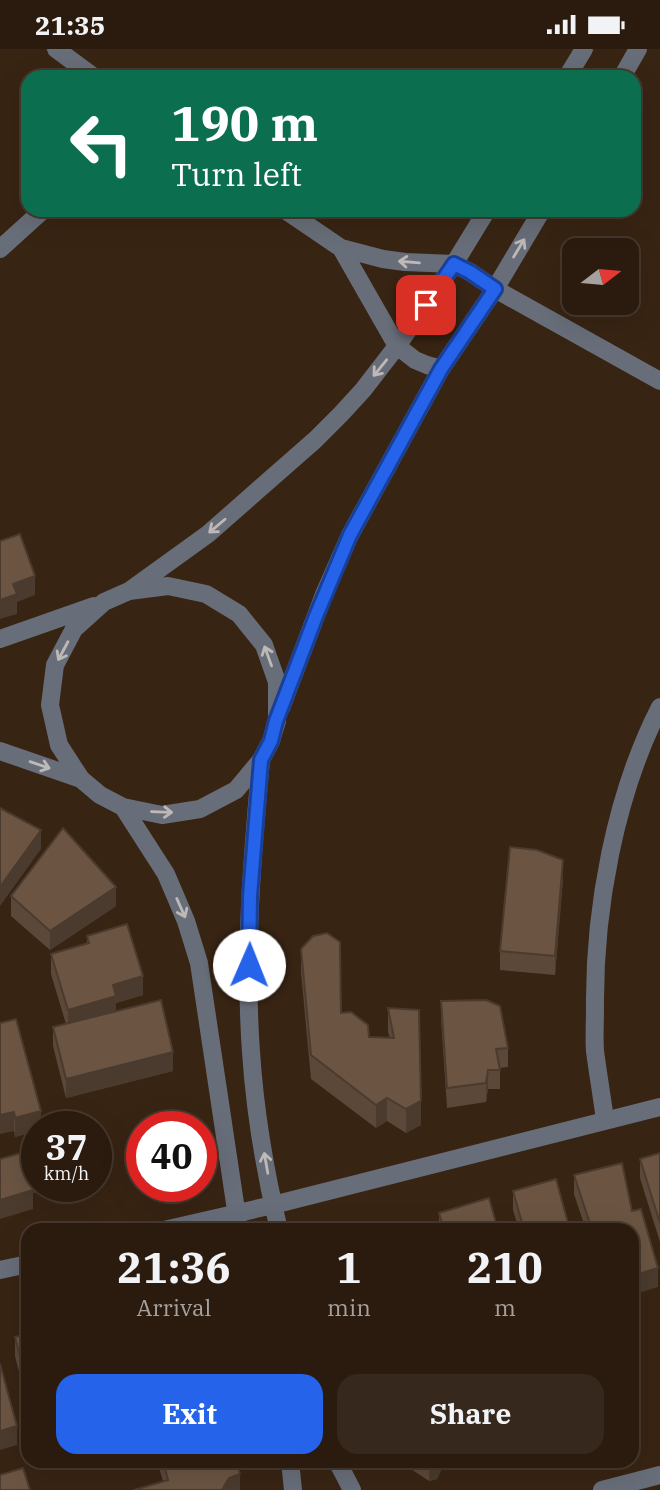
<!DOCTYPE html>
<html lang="en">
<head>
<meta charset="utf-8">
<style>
  :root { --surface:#2a1b0e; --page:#36281c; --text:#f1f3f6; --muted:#a5a19e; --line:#46392e; --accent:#2563eb }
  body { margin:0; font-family:"IBM Plex Serif",serif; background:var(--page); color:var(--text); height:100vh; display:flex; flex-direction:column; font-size:26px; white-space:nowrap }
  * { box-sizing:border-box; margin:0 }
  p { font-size:23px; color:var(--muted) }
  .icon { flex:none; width:38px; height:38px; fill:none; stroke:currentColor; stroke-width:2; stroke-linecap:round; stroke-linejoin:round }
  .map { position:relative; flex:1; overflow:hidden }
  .side { position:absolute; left:21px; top:1174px; width:618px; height:245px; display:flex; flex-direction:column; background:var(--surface); border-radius:21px; box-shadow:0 7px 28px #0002,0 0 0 2px var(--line) }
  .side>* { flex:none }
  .guide { position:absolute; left:21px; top:21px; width:620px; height:147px; border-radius:21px; box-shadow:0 7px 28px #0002,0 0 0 2px var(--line); background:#0b6e4f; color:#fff; overflow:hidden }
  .needle { width:46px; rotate:74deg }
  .tools { position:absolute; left:562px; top:189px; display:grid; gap:14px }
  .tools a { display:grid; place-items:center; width:77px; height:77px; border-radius:14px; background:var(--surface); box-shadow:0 7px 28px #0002,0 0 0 2px var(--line); font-size:35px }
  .speed { position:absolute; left:21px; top:1062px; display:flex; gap:14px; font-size:35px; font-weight:700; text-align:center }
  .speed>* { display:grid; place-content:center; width:91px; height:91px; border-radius:50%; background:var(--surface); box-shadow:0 7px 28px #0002,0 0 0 2px var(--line); line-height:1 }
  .speed small { font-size:18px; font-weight:400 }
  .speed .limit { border:10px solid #d22; background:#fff; color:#111 }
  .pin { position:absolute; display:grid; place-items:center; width:60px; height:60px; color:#fff; margin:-30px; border-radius:14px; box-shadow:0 4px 10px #0006 }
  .me { position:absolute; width:77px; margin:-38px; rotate:1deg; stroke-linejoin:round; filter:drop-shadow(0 0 5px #0008) }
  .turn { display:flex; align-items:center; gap:24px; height:147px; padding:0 35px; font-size:32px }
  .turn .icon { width:91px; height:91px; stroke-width:2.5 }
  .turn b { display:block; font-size:49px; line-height:60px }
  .eta { display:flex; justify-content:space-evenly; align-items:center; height:119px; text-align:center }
  .eta b { font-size:42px; font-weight:800; line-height:49px }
  .button { display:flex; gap:14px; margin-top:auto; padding:14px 35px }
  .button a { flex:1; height:80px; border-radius:21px; background:var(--accent); color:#fff; font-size:28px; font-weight:800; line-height:80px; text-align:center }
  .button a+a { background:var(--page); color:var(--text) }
  .status { display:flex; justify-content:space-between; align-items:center; height:49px; padding:0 35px; background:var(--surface); direction:ltr }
  .status svg { height:19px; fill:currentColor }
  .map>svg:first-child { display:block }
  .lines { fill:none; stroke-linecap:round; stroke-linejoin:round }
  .minor { stroke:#686e79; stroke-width:18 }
  .wall { fill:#5c4839 }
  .shaded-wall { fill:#4b3b2e }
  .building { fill:#6b5442; stroke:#4b3b2e; stroke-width:2 }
  .oneway { stroke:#beb8b7 }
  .route-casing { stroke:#184099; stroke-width:18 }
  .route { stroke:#2563eb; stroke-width:12 }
</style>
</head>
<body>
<div class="status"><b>21:35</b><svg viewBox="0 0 49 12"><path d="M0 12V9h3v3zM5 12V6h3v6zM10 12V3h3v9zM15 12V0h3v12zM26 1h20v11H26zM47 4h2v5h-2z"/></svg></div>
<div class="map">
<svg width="660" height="1441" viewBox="0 0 660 1441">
  <rect width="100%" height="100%" fill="#382413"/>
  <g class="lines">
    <!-- minor -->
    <path class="minor" d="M56,0L94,28
      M567,28L584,0
      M622,28L638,0
      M285,161L341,199L383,210L405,213L454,215L470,223L495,240L660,332
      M341,199L397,297L415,311L427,316L441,320
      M0,200L43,161
      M129,542L168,537L206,545L239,565L264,596L277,633V672L271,692L261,711L236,741L200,760L162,766L123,758L100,746L81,730L59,696L50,656L55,616L74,580L104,553L129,542L208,485L315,391L341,365L363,341L397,297L454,215L487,161
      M0,590L94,557
      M281,659L325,543L350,486L441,320L495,240L542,161
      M0,702L81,730
      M261,711C252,808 244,906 251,1003C255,1063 265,1123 279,1181
      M123,758L166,825L186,872L199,914L239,1181
      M605,1071C602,1048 598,1025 595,1002C594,988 595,973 595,959C594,860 615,746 660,658
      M164,1181L273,1156L660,1058
      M0,1221L28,1215
      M290,1412L293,1441
      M337,1412L352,1441
      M602,1441L660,1426"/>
  </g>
  <!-- wall -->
  <path class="wall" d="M563,830L555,926L500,921V902Z
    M11,847L116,857L50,901L11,867Z
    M87,887L143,946L116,954V963L173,1022L66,1049L53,997V978L66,975L51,925V905L87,895Z
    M301,900L341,964L369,988L390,989L388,983V959L421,1076L406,1084L387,1072L376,1079L311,1030L301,923Z
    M441,952L508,999V1018L500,1019V1040H488L486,1053L447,1059L441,971Z
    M0,974L41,1078H37V1082L15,1088L14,1082Z
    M660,1104V1193L640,1129V1110Z
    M574,1126L632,1162L658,1238L632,1181H586L574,1145Z
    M513,1142L570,1181H519L513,1161Z
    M439,1164L498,1181H439Z
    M28,1285V1358L15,1307V1288Z
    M157,1412H236L240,1441L163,1432Z
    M399,1412H445L437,1430L429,1432Z
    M505,1412H541V1416L526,1419L524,1416L513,1421L506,1417Z"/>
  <!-- shaded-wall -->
  <path class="shaded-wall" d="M35,527V546L17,553V565L0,570V551L13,535Z
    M41,781V800L0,857V838Z
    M563,811V830L555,926V907Z
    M116,838V857L50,901V882Z
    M143,927V946L116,954V966L68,980V961L113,936Z
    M173,1003V1022L66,1049V1030Z
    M488,1021V1040L486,1053V1034Z
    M387,1049V1072L376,1079V1056Z
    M421,1052V1076L406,1084V1060Z
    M41,1062V1078H37V1082L15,1088V1069Z
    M14,1063V1082L0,1085V1066Z
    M37,1124V1138H39V1143L33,1144V1160L0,1170V1151L29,1127Z
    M658,1219V1238L632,1246V1227Z
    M17,1377V1396L0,1401V1382Z
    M432,1412H445L437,1430L429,1432V1413Z
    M513,1412H524V1416L513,1421Z
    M240,1425V1441H222L229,1429Z"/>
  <!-- building -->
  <path class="building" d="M20,485L35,527L13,535L17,545L0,551V492Z
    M0,759L41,781L0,838Z
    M63,779L116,838L50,882L11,847Z
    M510,798L537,801L563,811L555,907L500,902Z
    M127,875L143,927L113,936L116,947L68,961L51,905L89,894L87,887Z
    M327,884L340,893L341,964L351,963L368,976L369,988L394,989L388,959L419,961L421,1052L406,1060L387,1049L376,1056L311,1006L301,900L313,887Z
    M161,951L173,1003L66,1030L53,978Z
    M486,951L500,957L508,999L496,1000L500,1021H488L486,1034L447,1039L441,952Z
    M16,970L41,1062L15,1069L14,1063L0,1066V974Z
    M32,1101L37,1117V1124L29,1127L33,1141L0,1151V1110Z
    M660,1104V1174L640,1110Z
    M622,1114L632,1162L641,1160L658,1219L632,1227V1181H592L574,1126Z
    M556,1130L570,1181H524L513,1142Z
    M489,1149L498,1181H444L439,1164Z
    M28,1285V1339L15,1288Z
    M0,1315L17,1377L0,1382Z
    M163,1412H236L240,1425L229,1429L222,1441H134L168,1431Z
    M23,1419L30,1441H0V1426Z"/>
  <!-- one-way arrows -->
  <defs><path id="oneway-shaft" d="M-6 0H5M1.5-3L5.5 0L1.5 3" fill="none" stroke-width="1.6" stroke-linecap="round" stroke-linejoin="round" transform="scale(1.75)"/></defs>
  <g class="oneway">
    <use href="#oneway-shaft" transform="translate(519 199) rotate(-59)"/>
    <use href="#oneway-shaft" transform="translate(409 213) rotate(-175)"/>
    <use href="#oneway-shaft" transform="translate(380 319) rotate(129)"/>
    <use href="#oneway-shaft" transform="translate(217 477) rotate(140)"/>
    <use href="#oneway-shaft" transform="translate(63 602) rotate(118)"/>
    <use href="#oneway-shaft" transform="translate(268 607) rotate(-110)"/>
    <use href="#oneway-shaft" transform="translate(40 716) rotate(19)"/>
    <use href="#oneway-shaft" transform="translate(162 763) rotate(2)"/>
    <use href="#oneway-shaft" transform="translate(181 859) rotate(66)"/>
    <use href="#oneway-shaft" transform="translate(266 1114) rotate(-100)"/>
  </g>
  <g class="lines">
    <defs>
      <path id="route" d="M249,916L250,847L261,711L271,692L276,672L316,567L350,486L441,320L495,240L470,223L454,215L426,256"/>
    </defs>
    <!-- route casing -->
    <use href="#route" class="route-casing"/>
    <!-- route -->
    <use href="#route" class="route"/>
  </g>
</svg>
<div class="tools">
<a><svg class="needle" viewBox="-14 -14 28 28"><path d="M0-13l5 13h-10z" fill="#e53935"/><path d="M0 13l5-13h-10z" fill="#a5a19e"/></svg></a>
</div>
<div class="speed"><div>37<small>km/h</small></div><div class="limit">40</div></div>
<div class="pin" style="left:426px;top:256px;background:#d93025"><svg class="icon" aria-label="arrive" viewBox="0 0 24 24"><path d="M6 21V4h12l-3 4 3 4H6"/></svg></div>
<svg class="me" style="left:249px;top:916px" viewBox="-20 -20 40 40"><circle r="19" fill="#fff"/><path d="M0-13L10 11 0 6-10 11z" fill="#2563eb"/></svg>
<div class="guide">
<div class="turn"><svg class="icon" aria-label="left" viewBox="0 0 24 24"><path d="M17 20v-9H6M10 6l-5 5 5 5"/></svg><div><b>190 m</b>Turn left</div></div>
</div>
<section class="side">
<div class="eta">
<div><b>21:36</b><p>Arrival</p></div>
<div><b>1</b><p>min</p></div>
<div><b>210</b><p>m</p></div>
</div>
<div class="button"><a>Exit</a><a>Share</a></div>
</section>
</div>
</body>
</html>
